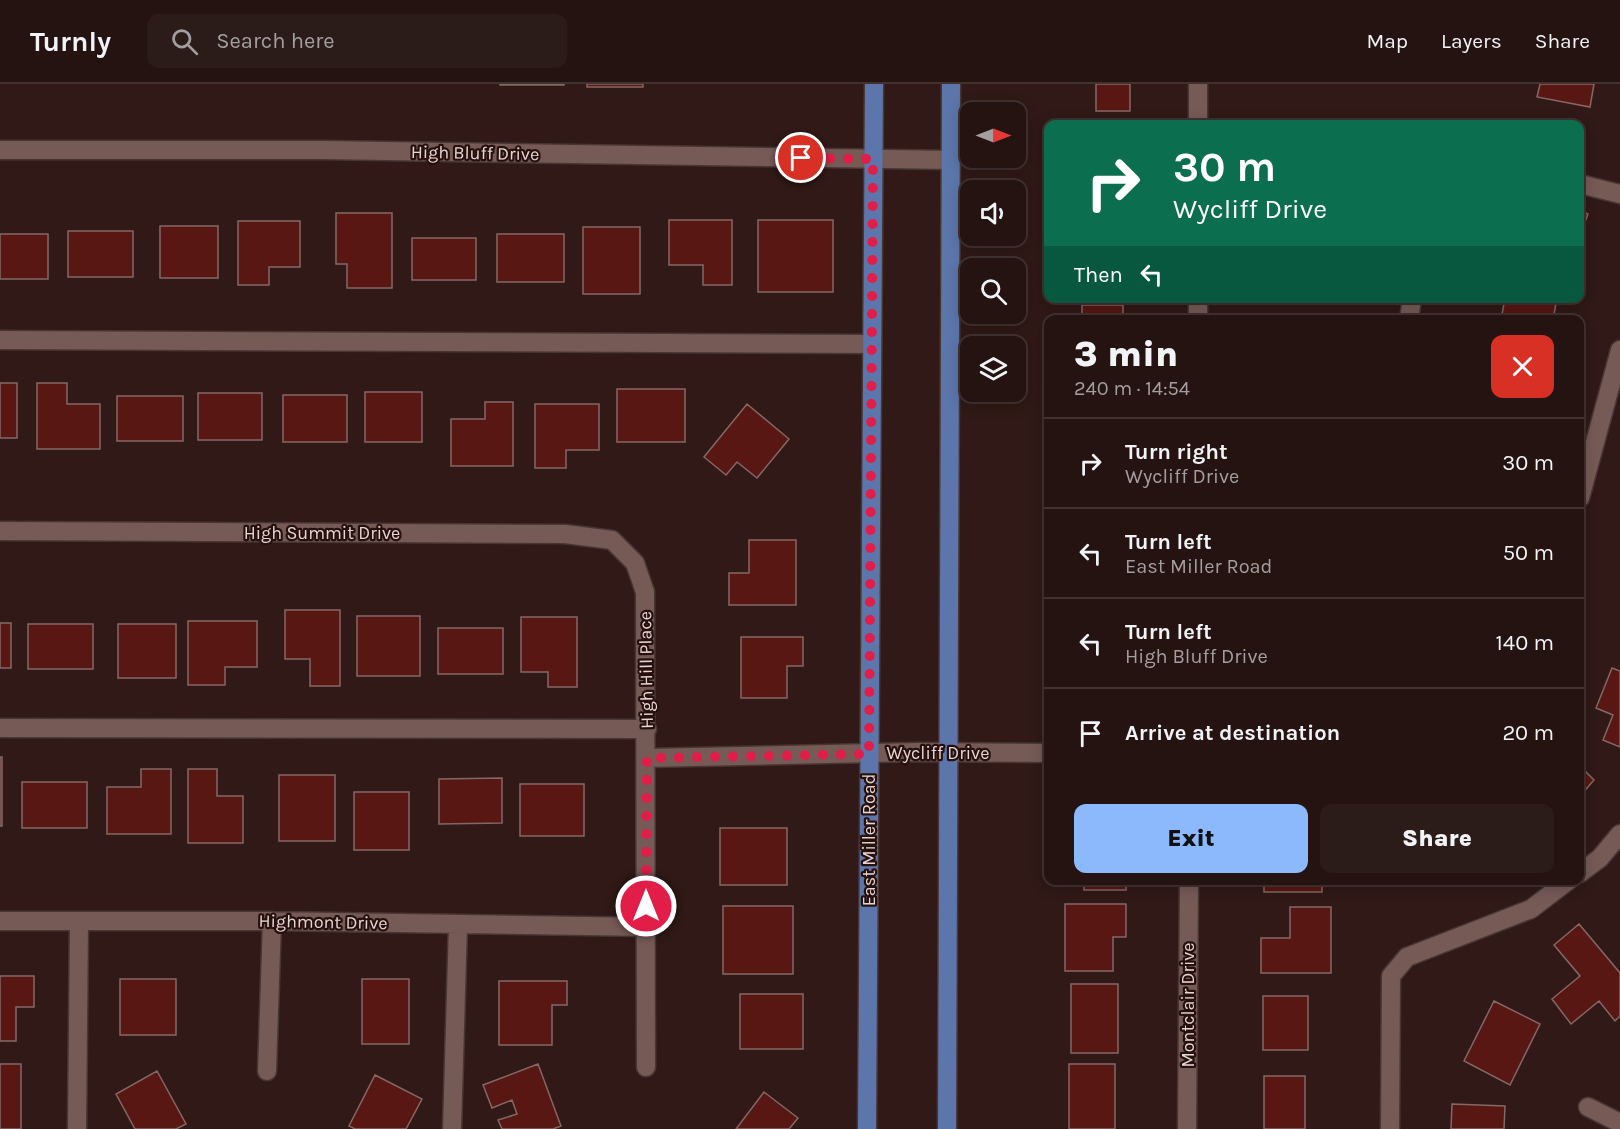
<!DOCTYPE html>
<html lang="en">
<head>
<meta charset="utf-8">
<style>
  :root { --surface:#241310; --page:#2c1c19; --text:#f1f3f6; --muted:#a39e9f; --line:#413230; --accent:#8cb9fc }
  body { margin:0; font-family:Karla,sans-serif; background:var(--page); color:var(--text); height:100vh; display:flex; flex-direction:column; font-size:22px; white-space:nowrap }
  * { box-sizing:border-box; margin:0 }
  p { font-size:20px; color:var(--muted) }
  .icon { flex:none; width:33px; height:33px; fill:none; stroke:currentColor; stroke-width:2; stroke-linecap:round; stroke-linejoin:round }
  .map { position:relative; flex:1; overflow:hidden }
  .drawer { position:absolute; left:1044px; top:231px; width:540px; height:570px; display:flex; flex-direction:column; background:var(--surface); border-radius:12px; box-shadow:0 3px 15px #0003,0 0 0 2px var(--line) }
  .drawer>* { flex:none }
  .guide { position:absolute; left:1044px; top:36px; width:540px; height:183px; border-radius:12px; box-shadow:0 3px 15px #0003,0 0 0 2px var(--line); background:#0b6e4f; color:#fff; overflow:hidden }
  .needle { width:39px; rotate:90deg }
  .fabs { position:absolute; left:960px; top:18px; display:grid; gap:12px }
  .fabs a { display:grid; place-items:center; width:66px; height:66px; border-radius:12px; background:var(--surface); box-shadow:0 3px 15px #0003,0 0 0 2px var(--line); font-size:30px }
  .pin { position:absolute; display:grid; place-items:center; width:51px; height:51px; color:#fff; margin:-26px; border:3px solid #fff; border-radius:50%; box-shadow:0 2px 6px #0007 }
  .me { position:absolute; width:66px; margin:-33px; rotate:0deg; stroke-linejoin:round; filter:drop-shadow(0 0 4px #0008) }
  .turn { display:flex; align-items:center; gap:21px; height:126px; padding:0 30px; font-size:27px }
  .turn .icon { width:78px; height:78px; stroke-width:2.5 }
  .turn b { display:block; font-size:42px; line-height:51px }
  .then { display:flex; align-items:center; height:57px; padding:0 30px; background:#0003; gap:12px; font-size:22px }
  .round { display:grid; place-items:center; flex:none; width:63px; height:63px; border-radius:12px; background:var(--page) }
  .headline { display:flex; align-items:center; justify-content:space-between; height:102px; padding:0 30px }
  h1 { font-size:36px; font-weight:800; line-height:45px }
  .button { display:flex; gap:12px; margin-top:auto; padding:12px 30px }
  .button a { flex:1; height:69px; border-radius:12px; background:var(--accent); color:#111; font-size:24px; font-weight:800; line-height:69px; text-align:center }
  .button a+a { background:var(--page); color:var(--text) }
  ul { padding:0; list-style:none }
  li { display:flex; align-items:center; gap:18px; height:90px; padding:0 30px; border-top:2px solid var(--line) }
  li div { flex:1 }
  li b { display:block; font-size:22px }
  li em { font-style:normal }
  header { display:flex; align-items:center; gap:36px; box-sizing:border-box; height:84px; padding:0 30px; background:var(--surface); border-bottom:2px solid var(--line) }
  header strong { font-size:28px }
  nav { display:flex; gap:33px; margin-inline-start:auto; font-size:21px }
  .search { width:420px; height:54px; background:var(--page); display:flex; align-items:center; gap:15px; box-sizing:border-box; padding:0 21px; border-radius:12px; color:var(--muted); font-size:22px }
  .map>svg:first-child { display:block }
  .building { fill:#581713; stroke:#846864; stroke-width:1.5 }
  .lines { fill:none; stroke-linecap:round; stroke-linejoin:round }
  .minor-casing { stroke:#483635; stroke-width:21 }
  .major-casing { stroke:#483635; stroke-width:21 }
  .minor { stroke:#755a56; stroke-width:18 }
  .major { stroke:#5c76ab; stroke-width:18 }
  .route { stroke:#e11d48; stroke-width:10; stroke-dasharray:0 18 }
  .labels { text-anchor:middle; stroke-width:4.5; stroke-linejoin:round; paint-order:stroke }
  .street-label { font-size:18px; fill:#e5d5d3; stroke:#26100d }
</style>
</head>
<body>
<header>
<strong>Turnly</strong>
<div class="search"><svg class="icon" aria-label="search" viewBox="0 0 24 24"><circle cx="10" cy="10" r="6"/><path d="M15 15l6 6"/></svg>Search here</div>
<nav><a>Map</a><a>Layers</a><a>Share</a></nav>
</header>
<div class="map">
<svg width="1620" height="1045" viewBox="0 0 1620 1045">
  <rect width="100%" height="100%" fill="#301916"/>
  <!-- building -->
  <path class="building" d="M500,0H564V1H500Z
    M587,0H643V3H587Z
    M1096,0H1130V27H1096Z
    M1540,0H1594L1590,23L1537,13Z
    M1580,126L1588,130L1580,151Z
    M336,129H392V204H347V180H336Z
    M669,136H732V201H703V181H669Z
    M758,136H833V208H758Z
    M238,137H300V183H269V201H238Z
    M160,142H218V194H160Z
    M583,143H640V210H583Z
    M68,147H133V193H68Z
    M0,150H48V195H0Z
    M497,150H564V198H497Z
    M412,154H476V196H412Z
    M1505,214H1557L1553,236H1501Z
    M1082,221H1123V236H1082Z
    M0,299H17V354H0Z
    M37,299H67V320H100V365H37Z
    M617,305H685V358H617Z
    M365,308H422V358H365Z
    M198,309H262V356H198Z
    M283,311H347V358H283Z
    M117,312H183V357H117Z
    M485,318H513V382H451V335H485Z
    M535,320H599V366H566V384H535Z
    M747,320L789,355L757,394L737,378L726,391L704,373Z
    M749,456H796V521H729V489H749Z
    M285,526H340V602H310V575H285Z
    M357,532H420V592H357Z
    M521,533H577V603H548V588H521Z
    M188,537H257V583H225V601H188Z
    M0,539H11V584H0Z
    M28,540H93V585H28Z
    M118,540H176V594H118Z
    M438,544H503V590H438Z
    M741,553H803V582H787V614H741Z
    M1612,584L1620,587V663L1603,656L1613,631L1596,624Z
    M0,673H2V742H0Z
    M1580,682L1594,696L1580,712Z
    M141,685H171V750H107V703H141Z
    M188,685H217V712H243V759H188Z
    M279,691H335V757H279Z
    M502,694V739L439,740V695Z
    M22,698H87V744H22Z
    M520,700H584V752H520Z
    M354,708H409V766H354Z
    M720,744H787V801H720Z
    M1084,796H1126V806H1084Z
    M1264,796H1322V808H1264Z
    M1065,820H1126V853H1113V887H1065Z
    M723,822H793V890H723Z
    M1290,823H1331V889H1261V854H1290Z
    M1579,840L1620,889V932L1615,937L1599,917L1571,940L1552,915L1580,892L1554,861Z
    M0,892H34V923H16V957H0Z
    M120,895H176V951H120Z
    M362,895H409V960H362Z
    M499,897H567V921H552V961H499Z
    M1071,900H1118V969H1071Z
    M740,910H803V965H740Z
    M1263,912H1308V966H1263Z
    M1494,917L1540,940L1510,1001L1464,977Z
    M0,980H21V1045H0Z
    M538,980L561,1042L553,1045H502L498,1036L517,1030L512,1016L492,1024L483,1001Z
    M1069,980H1115V1045H1069Z
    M157,987L186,1040L176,1045H135L116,1010Z
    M375,991L422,1015L406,1045H355L349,1042Z
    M1264,992H1305V1045H1264Z
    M764,1008L798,1034L789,1045H736Z
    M1452,1020L1505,1022L1504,1045H1451Z"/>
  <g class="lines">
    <defs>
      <path id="minor" d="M1198,0V40
        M0,66H323L951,76
        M1580,100L1620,110
        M1198,214V236
        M1409,236L1412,214
        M0,256L872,260
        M1580,414L1620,266
        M0,447L565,450L612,456L635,479L645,508L646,983
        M0,644L647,645
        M647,674L917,668L1048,669
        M1580,789L1600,774L1620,750
        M0,837H272L646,843
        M267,987L272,837
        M1588,1023L1620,1039
        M77,1045L79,837
        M452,1045L458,840
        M1187,1045L1189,796
        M1390,1045L1391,892L1407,873L1531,825L1569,796"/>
      <path id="major" d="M867,1045L874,0
        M947,1045L951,0"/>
    </defs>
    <!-- minor casing -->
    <use href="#minor" class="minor-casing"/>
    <!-- major casing -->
    <use href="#major" class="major-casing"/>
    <!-- minor -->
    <use href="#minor" class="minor"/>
    <!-- major -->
    <use href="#major" class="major"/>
  </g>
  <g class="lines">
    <!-- route -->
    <path class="route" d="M646,822L647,674L869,670L873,75L801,74"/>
  </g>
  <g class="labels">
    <!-- street labels -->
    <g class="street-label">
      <text transform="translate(475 69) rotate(1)" y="6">High Bluff Drive</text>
      <text x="322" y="455">High Summit Drive</text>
      <text transform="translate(646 586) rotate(-91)" y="6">High Hill Place</text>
      <text x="938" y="675">Wycliff Drive</text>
      <text transform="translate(869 756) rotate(-90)" y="6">East Miller Road</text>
      <text transform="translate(323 838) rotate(1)" y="6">Highmont Drive</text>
      <text transform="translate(1188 921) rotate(-90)" y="6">Montclair Drive</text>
    </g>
  </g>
</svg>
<div class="fabs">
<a><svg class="needle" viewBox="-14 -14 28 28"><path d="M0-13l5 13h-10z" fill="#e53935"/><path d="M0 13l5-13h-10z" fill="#a39e9f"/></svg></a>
<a><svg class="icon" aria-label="sound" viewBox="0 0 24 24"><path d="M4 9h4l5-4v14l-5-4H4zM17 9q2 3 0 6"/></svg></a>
<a><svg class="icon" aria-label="search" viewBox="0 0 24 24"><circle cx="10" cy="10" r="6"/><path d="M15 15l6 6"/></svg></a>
<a><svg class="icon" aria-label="layers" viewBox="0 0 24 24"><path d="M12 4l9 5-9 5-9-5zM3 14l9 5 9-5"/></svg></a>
</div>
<div class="pin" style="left:801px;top:74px;background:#d93025"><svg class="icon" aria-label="arrive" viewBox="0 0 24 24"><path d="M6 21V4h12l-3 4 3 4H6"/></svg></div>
<svg class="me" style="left:646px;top:822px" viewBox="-20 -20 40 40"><circle r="17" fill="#e11d48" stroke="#fff" stroke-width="3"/><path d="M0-11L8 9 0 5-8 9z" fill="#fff"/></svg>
<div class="guide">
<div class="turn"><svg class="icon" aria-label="right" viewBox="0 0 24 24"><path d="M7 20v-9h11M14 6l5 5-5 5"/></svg><div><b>30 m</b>Wycliff Drive</div></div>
<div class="then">Then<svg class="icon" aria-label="left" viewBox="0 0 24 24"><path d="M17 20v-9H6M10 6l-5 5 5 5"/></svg></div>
</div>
<section class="drawer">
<div class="headline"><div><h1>3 min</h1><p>240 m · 14:54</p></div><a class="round" style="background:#d93025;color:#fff"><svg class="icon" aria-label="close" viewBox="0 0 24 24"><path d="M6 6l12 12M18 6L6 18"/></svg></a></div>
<ul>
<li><svg class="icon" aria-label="right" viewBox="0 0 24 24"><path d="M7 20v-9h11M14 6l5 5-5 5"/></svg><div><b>Turn right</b><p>Wycliff Drive</p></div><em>30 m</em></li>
<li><svg class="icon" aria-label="left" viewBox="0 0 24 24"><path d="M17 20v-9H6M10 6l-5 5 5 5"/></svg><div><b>Turn left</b><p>East Miller Road</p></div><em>50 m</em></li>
<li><svg class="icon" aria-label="left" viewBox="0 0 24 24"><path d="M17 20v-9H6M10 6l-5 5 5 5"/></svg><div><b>Turn left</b><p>High Bluff Drive</p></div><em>140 m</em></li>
<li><svg class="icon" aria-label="arrive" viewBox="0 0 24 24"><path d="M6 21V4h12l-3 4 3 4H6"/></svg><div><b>Arrive at destination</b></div><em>20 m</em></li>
</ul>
<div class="button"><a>Exit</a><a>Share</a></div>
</section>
</div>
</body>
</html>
